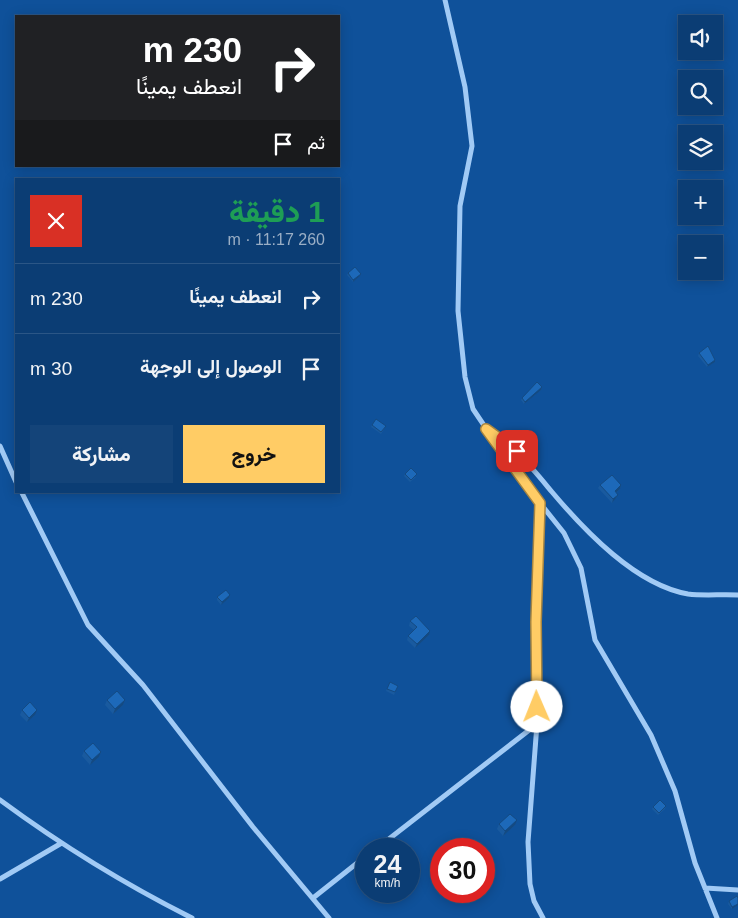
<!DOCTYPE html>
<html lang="ar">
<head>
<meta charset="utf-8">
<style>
  :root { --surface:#0b3d74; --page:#144479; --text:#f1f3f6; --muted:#9aaec5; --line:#2b5686; --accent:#ffcc65 }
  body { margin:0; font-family:Helvetica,Vazirmatn,sans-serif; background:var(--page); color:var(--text); direction:rtl; height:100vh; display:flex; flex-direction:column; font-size:19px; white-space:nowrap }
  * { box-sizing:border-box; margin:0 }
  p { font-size:16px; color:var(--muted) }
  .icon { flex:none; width:28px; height:28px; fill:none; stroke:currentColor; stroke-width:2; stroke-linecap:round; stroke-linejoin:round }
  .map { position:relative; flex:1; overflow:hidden; direction:ltr }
  .sheet { position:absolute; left:15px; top:178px; width:325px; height:315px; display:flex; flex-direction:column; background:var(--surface); border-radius:0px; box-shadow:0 2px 12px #0003,0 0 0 1px var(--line); direction:rtl }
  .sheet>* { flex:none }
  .top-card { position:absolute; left:15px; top:15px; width:325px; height:152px; border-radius:0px; box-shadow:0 2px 12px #0003,0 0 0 1px var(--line); direction:rtl; background:#202124; color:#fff; overflow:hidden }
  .tools { position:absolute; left:678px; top:15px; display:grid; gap:10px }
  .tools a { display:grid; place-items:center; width:45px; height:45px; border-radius:0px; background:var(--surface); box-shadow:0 2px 12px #0003,0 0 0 1px var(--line); font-size:25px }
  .speed { position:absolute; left:355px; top:838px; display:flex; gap:10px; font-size:25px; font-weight:700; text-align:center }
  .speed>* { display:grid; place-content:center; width:65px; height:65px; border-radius:50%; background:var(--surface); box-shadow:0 2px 12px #0003,0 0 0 1px var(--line); line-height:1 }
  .speed small { font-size:12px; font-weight:400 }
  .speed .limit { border:8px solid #d22; background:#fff; color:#111 }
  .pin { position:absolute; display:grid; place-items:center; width:42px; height:42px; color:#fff; margin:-21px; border-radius:10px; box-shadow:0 2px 8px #0006 }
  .me { position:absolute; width:55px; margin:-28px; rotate:359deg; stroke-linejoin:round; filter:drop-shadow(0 0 4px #0008) }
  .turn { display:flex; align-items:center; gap:18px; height:105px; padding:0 15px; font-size:22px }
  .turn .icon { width:65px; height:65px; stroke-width:2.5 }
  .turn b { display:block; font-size:35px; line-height:42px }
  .then { display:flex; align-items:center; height:48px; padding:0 15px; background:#0003; gap:10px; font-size:19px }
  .round { display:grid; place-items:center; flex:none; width:52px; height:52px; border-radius:0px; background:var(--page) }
  .head { display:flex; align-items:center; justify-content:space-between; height:85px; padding:0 15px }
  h1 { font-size:30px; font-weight:800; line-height:38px; color:#1e9e55 }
  .cta { display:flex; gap:10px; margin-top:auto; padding:10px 15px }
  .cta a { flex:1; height:58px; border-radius:0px; background:var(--accent); color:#111; font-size:20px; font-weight:800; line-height:58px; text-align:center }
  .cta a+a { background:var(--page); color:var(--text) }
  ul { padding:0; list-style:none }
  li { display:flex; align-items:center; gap:15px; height:70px; padding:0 15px; border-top:1px solid var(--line) }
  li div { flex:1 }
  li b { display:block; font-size:19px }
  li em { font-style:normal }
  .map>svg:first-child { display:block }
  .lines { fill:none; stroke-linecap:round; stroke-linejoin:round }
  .minor { stroke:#a1caf5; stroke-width:5 }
  .wall { fill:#195a9f }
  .shaded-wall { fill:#144a82 }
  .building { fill:#1d69b9; stroke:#144a82 }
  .route-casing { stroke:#a68542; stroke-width:12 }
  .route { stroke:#ffcc65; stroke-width:9 }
</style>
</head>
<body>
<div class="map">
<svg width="738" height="918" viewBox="0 0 738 918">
  <rect width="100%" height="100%" fill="#0f519a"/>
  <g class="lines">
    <!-- minor -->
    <path class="minor" d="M445,0L465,87L472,146L460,206L458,311L465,377L473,409L516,473L564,533L581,568L595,640L651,735L675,791L695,863L717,918
      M486,429C514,445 532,468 552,492C585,531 636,585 688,594C704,596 722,594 738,595
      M0,446L16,482
      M21,491L88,625L143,685L253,827L329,918
      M540,503L536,622L537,724L528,842L530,884L534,901L543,918
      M0,800C61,845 124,884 192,918
      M376,849L537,724
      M0,879L60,844
      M705,888L738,890
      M313,898L366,856"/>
  </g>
  <!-- wall -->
  <path class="wall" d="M348,273L361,274L360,276L353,282L347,275Z
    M699,353L715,362L707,367L698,356Z
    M542,387L541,390L524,404L521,400L522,398Z
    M372,425L386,426L381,434L371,427Z
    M405,474L416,477L410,482L404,476Z
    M600,485H621L620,489L616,493L618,495L616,498L612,503L598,488Z
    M230,595L229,598L221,605L217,600V597Z
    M410,621L429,635L415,648L407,640L408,636L414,630L409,626Z
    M390,682L398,686L394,695L386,691Z
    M107,700H125L123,705L113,714L105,705Z
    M22,710L35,715L27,722L20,715Z
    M84,751L101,752L99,757L90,765L82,756Z
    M666,806L665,809L658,815L652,809L653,807Z
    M499,824L515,825L503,836L497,829Z
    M738,898V905L732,909L728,904L729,901Z"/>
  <!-- shaded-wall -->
  <path class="shaded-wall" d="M361,274L360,276L353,282V280Z
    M715,360V362L707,367L708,365Z
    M542,387L541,390L524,404L525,402Z
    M621,485L620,489L613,495L615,491Z
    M618,495L616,498L612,503L613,499Z
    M230,595L229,598L221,605L222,602Z
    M430,631L429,635L415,648L417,644Z
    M125,700L123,705L113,714L115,709Z
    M37,710L35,715L27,722L29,718Z
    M101,752L99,757L90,765L92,760Z
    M517,820L515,825L503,836L505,831Z
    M738,904V905L732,909V907Z"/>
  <!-- building -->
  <path class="building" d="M355,267L361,274L353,280L348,273Z
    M708,346L715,360L708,365L699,353Z
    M537,382L542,387L525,402L522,398Z
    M376,419L386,426L381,432L372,425Z
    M411,468L417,474L411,480L405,474Z
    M612,475L621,485L615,491L618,495L613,499L600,485Z
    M226,590L230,595L222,602L217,597Z
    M416,616L430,631L417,644L408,636L417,627L410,621Z
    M390,682L398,686L395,692L387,689Z
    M117,691L125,700L115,709L107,700Z
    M30,702L37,710L29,718L22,710Z
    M93,743L101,752L92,760L84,751Z
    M660,800L666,806L659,813L653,807Z
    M510,814L517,820L505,831L499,824Z
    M737,896L738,898V904L732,907L729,901Z"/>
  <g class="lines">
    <defs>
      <path id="route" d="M517,451L486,429L540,503L536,622L537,707"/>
    </defs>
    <!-- route casing -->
    <use href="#route" class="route-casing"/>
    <!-- route -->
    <use href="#route" class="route"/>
  </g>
</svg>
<div class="tools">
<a><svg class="icon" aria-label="sound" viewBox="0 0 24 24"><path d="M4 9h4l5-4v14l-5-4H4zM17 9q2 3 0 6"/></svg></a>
<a><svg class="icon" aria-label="search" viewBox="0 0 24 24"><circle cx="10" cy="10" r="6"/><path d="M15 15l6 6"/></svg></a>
<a><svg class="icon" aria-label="layers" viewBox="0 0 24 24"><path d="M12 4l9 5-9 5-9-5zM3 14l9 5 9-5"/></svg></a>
<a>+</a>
<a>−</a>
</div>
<div class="speed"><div>24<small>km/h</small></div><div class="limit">30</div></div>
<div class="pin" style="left:517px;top:451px;background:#d93025"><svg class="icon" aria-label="arrive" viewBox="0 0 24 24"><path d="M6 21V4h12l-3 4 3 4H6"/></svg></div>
<svg class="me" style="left:537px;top:707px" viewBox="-20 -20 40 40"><circle r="19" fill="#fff"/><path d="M0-13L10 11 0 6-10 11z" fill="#ffcc65"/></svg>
<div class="top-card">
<div class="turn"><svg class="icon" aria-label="right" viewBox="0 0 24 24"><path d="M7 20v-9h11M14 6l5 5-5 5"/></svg><div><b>230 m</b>انعطف يمينًا</div></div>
<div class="then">ثم<svg class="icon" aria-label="arrive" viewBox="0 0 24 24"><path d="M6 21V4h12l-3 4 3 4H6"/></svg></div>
</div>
<section class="sheet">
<div class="head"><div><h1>1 دقيقة</h1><p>260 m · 11:17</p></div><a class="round" style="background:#d93025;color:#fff"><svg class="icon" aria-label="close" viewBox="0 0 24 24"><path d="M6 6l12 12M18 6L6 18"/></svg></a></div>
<ul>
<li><svg class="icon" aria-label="right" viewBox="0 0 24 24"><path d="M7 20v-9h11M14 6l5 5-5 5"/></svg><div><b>انعطف يمينًا</b></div><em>230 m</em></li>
<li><svg class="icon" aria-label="arrive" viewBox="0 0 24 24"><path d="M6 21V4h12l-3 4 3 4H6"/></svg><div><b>الوصول إلى الوجهة</b></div><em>30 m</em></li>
</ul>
<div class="cta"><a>خروج</a><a>مشاركة</a></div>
</section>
</div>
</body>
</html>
